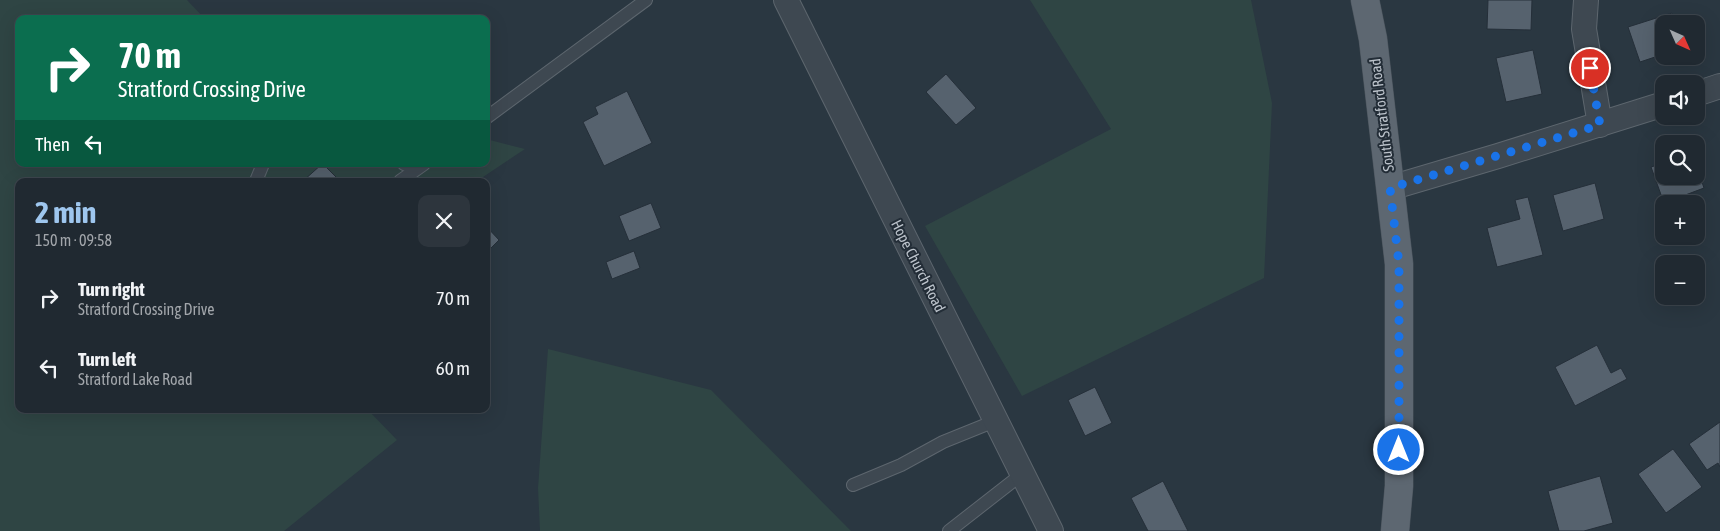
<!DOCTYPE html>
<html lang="en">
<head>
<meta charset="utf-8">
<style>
  :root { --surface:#202931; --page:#2d353d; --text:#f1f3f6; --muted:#a2a6ab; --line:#3d454d; --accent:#9ec6ee }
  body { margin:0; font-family:"Asap Condensed",sans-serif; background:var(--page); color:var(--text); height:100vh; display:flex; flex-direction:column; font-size:19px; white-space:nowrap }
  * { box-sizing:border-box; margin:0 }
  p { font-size:16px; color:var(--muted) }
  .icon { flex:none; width:28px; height:28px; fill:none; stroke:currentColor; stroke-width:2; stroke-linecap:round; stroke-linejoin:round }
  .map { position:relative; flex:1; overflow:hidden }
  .side { position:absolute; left:15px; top:178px; width:475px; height:235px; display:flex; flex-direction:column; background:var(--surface); border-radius:10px; box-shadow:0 5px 20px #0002,0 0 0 1px var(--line) }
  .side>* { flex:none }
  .top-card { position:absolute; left:15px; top:15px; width:475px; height:152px; border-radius:10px; box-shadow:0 5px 20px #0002,0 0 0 1px var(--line); background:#0b6e4f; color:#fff; overflow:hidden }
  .needle { width:32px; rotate:135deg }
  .buttons { position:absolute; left:1655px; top:15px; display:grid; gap:10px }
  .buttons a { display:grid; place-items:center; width:50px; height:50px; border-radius:10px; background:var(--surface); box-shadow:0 5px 20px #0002,0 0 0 1px var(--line); font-size:25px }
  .pin { position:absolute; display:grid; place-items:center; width:42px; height:42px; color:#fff; margin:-21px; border:2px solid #fff; border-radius:50%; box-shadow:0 1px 5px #0007 }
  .me { position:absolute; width:55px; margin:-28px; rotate:0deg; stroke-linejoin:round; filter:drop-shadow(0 0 4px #0008) }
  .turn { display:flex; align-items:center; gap:18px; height:105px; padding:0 20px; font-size:22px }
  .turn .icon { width:65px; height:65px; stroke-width:2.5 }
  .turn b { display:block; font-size:35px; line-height:42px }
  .then { display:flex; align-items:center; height:48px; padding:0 20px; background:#0003; gap:10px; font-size:19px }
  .round { display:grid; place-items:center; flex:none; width:52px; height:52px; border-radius:10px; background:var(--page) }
  .overview { display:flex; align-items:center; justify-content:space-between; height:85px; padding:0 20px }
  h1 { font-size:30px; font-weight:700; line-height:38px; color:var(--accent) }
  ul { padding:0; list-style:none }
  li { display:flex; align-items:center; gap:15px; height:70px; padding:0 20px }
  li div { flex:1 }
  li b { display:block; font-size:19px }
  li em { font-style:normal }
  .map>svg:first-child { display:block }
  .green { fill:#2f4544 }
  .building { fill:#56626e; stroke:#252f39 }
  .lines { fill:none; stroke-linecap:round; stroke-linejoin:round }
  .service-casing { stroke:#5d666e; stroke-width:14 }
  .minor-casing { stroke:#5d666e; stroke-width:26 }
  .primary-casing { stroke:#4b545d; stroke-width:29 }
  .service { stroke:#3e4851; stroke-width:12 }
  .minor { stroke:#3e4851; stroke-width:24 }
  .primary { stroke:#5d6771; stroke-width:28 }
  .route { stroke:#1a73e8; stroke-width:9; stroke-dasharray:0 16.2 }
  .labels { text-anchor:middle; stroke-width:4; stroke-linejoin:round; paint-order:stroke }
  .street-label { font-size:15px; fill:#bcc3cb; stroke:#232d37 }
</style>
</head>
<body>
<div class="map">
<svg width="1720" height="531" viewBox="0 0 1720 531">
  <rect width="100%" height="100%" fill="#2a3741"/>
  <!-- green -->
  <path class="green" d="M0,0H187L205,19H19V164H486V139L525,149L477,181H19V409H367L397,440L284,531H0Z
    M1030,0H1251L1272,103L1264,278L1022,396L925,226L1111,129Z
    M548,349L711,390L851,531H540L538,488Z"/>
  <!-- building -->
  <path class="building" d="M1488,0H1532L1531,30L1487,29Z
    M1672,13L1675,24H1664V54L1640,62L1628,27Z
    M1533,50L1542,94L1506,102L1496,58Z
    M946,74L976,108L956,125L926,92Z
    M627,91L652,143L604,166L583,122L598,114L595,107Z
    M1664,163V176H1696V165L1704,188L1664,203L1651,167Z
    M322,164H323L340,181H303Z
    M1595,183L1604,219L1563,231L1553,195Z
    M1528,197L1543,255L1497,267L1487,228L1520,219L1515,200Z
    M651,203L661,228L629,241L619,216Z
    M486,226L499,240L488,251L486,249Z
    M634,251L640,268L612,279L606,262Z
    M1597,345L1611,373L1621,368L1627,379L1575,406L1555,367Z
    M1095,387L1112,423L1085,436L1068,400Z
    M1720,422V467L1718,463L1707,470L1689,444Z
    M1673,449L1702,487L1666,513L1638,474Z
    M1600,476L1613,523L1584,531H1559L1548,491Z
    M1163,481L1188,531H1148L1131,498Z"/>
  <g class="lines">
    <defs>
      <path id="service" d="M486,118L646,0
        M404,164L416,169
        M256,181L263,164
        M400,181L424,164
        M853,485L901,465L943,442L995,421
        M949,531L1022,474"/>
      <path id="minor" d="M786,0L1051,531
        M1586,0L1584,29L1600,125
        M1696,94L1720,86
        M1390,188L1498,156L1664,104"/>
      <path id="primary" d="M1365,0L1373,39L1399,264V486L1395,531"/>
    </defs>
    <!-- service casing -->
    <use href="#service" class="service-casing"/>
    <!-- minor casing -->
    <use href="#minor" class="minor-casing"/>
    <!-- primary casing -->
    <use href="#primary" class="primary-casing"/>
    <!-- service -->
    <use href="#service" class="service"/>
    <!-- minor -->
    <use href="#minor" class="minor"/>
    <!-- primary -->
    <use href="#primary" class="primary"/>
  </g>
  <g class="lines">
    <!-- route -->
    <path class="route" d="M1399,450V264L1390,188L1600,125L1590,68"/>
  </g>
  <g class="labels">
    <!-- street labels -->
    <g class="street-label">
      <text transform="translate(1382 115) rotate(-97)" y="5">South Stratford Road</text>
      <text transform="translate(918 266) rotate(63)" y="5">Hope Church Road</text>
    </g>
  </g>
</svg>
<div class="buttons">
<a><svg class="needle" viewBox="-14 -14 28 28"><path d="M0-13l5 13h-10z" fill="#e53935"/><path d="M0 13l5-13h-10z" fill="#a2a6ab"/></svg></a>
<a><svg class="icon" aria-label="sound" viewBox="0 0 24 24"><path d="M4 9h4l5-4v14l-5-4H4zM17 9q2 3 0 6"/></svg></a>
<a><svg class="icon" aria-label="search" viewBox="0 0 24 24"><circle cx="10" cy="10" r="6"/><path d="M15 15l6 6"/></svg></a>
<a>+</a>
<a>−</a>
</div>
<div class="pin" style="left:1590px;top:68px;background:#d93025"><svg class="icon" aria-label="arrive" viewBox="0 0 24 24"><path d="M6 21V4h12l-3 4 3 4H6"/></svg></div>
<svg class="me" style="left:1399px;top:450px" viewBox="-20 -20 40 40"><circle r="17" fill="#1a73e8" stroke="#fff" stroke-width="3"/><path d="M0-11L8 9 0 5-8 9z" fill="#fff"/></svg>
<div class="top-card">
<div class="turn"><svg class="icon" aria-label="right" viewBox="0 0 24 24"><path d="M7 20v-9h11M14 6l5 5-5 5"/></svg><div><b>70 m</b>Stratford Crossing Drive</div></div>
<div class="then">Then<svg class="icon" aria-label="left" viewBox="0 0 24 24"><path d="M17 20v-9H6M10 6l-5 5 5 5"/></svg></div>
</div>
<section class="side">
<div class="overview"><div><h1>2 min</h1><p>150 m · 09:58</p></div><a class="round"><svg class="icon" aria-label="close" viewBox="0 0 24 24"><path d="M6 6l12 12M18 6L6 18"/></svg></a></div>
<ul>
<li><svg class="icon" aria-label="right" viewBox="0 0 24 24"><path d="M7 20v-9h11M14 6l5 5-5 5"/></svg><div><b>Turn right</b><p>Stratford Crossing Drive</p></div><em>70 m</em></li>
<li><svg class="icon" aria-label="left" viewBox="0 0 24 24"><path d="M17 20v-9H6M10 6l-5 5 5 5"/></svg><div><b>Turn left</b><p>Stratford Lake Road</p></div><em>60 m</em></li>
</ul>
</section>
</div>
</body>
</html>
